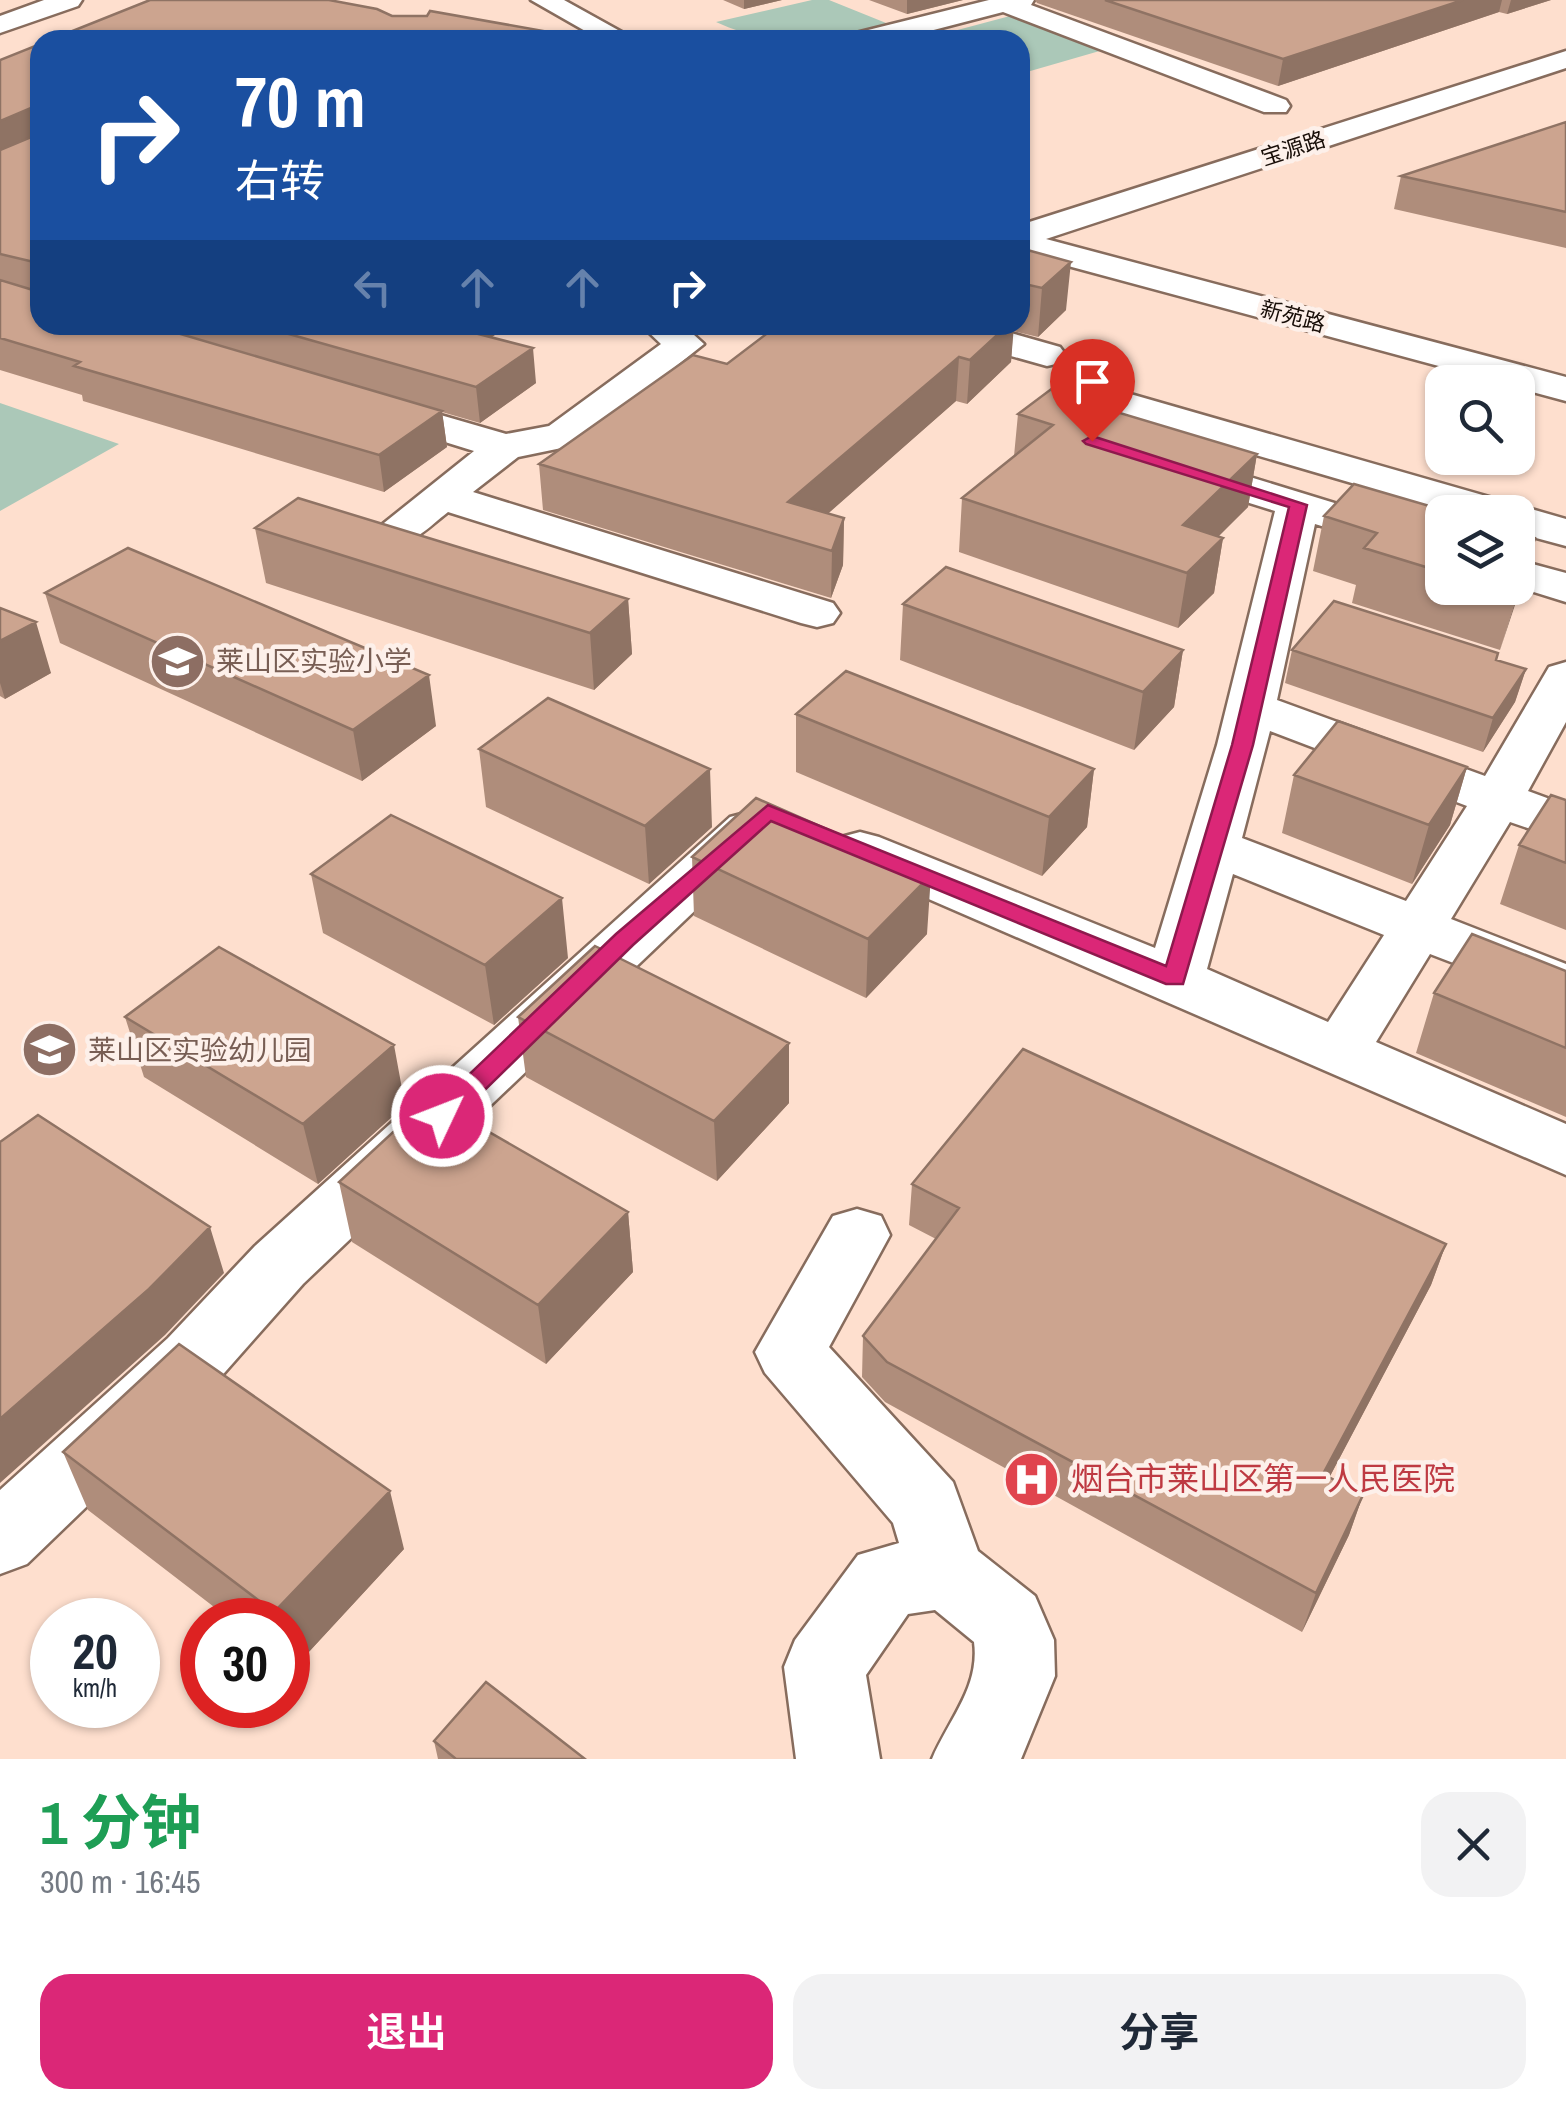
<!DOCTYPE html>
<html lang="zh">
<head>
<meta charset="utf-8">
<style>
  :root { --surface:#fff; --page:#f2f2f3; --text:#1f2937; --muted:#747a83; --accent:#db2777 }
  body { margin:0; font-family:"Archivo Narrow","Noto Sans SC",sans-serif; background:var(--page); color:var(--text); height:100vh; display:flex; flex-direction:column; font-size:38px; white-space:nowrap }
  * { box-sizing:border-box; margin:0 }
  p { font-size:32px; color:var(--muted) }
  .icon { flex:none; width:55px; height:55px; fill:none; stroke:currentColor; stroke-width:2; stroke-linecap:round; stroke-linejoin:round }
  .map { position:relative; height:1759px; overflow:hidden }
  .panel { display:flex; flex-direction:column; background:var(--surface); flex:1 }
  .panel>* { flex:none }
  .hud { position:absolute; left:30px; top:30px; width:1000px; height:305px; border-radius:30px; box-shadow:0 2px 8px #0004; background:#1a4fa0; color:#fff; overflow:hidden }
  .buttons { position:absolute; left:1425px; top:365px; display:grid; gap:20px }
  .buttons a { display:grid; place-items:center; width:110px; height:110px; border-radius:20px; background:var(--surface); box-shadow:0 2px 8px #0004; font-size:50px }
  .speed { position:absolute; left:30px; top:1598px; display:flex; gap:20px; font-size:50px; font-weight:700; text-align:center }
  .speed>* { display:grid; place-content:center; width:130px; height:130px; border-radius:50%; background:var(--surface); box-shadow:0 2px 8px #0004; line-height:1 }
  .speed small { font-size:25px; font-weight:400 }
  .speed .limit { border:15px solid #d22; background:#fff; color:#111 }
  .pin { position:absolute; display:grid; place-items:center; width:85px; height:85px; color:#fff; margin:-102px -42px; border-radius:50% 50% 50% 0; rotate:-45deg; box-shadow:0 0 10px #0007 }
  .pin .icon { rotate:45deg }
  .me { position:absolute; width:110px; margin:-55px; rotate:47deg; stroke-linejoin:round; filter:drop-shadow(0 0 8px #0008) }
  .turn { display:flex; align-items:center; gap:35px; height:210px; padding:0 40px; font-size:45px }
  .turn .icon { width:130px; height:130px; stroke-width:2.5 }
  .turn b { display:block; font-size:70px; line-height:85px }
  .lanes { display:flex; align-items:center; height:95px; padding:0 40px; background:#0003; justify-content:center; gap:50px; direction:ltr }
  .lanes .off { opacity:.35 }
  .round { display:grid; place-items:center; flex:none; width:105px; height:105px; border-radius:30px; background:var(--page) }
  .overview { display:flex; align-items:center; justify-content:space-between; height:170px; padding:0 40px }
  h1 { font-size:60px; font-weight:700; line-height:75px; color:#1e9e55 }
  .button { display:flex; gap:20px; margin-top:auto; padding:20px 40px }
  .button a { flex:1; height:115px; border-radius:30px; background:var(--accent); color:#fff; font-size:40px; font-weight:700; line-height:115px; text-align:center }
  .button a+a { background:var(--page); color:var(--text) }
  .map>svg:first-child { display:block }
  .green { fill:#abc8b8 }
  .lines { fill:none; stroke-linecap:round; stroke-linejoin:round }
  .minor-casing { stroke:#876c5d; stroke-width:5 }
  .minor { fill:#fff; fill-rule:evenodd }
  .wall { fill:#af8d7b }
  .shaded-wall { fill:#8f7364 }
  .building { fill:#cca48f; stroke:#8f7364; stroke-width:2.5 }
  .route { fill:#db2777; stroke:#8e194d; stroke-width:2.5 }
  .labels { text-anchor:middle; stroke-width:9; stroke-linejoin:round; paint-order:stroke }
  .far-street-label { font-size:22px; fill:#170d07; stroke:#fdf0ea }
  .education-label { font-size:28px; fill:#785e54; stroke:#fdf0ea; text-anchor:start }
  .near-health-label { font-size:32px; fill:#be3a42; stroke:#fdf0ea; text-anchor:start }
</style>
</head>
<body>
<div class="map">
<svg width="1566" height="1759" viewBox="0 0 1566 1759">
  <rect width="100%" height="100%" fill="#fedfce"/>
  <!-- green -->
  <path class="green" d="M812,0H829L896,27C831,43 778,50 716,22Z
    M1010,16L1103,50L1020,74V40H920Z
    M0,403L119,444L0,511Z"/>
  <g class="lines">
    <defs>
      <path id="minor" d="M44,0H82L78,6L0,33V16Z
        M531,0H564L636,40H601Z
        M989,0H1034L1031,5L1286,100L1290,106L1286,112H1264L1003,12L895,40H848L852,34Z
        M1566,51V68L1046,239L1566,377V401L1518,388V382H1498L1020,253V225Z
        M641,325H683L704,344L576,445L518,457L473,492L833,603L840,613L833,623L817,627L801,623L448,512C425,530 407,552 376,544L369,535L474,451L361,416L355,408L361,400L375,396L506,434L549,426L661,344Z
        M924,325H983L1060,347L1066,355L1060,363L1047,366L929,333Z
        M1106,387L1566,519V546L1518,533V512H1451L1092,407L1086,399L1092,391Z
        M1178,455L1442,536V563L1315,524L1277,700L1485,776L1549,667L1566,662V722L1528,791L1566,805V841L1510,822L1451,919L1566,964V1006L1430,954L1376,1042L1566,1124V1175L841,861L833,849L841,837L860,832L879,837L1155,948L1217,745L1275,511L1163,476L1157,467L1163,458ZM1270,731L1467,806L1406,901L1242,838ZM1233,874L1384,935L1328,1022L1207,969Z
        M1518,560L1566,573V602L1518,587Z
        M749,812L768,817L776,829L768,841L303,1284L218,1380L27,1564L0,1574V1490L168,1338L255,1246L730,817Z
        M857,1209L881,1216L890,1235L829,1347L953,1482L978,1551L1035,1596L1054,1640L1055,1676L1021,1759H932C949,1719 980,1687 974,1642L935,1610L908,1614L866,1675L880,1759H796L784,1667L795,1640L858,1555L899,1543L893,1523L765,1373L755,1352L833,1216Z"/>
    </defs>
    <!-- minor casing -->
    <use href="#minor" class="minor-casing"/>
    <!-- minor -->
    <use href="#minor" class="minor"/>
  </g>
  <!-- wall -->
  <path class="wall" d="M723,0H782L744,9Z
    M869,0H963L907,14Z
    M1035,0H1551L1507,14L1499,12L1278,86L1037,3Z
    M40,44V325H510L491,337L536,383L480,423L442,412L447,447L384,492L83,401L82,395L0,370V60Z
    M1566,122V248L1394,209L1401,176Z
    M1020,248L1066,310L1038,337L1013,331L1011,362L967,404L956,401L828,513L844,518L843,565L831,598L543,510L539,464L727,364L778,325H1020Z
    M1083,402L1257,454L1248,507L1218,536L1223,538L1214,593L1178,628L959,552L962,498L1014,456L1018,414Z
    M1442,512V588H1518L1535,538L1500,650L1352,603L1356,585L1313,571L1324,516Z
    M255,528L628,599L632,654L594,690L266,583Z
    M45,593L436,726L362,781L60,643Z
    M903,604L1183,650L1174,707L1134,750L900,660Z
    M0,608L51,673L5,699L0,696Z
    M1292,650L1496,660L1526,669L1515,702L1483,752L1285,683Z
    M796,714L1094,769L1087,827L1042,876L796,772Z
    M479,749L712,827L649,884L486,807Z
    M1467,767L1450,825L1412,884L1282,833L1294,775Z
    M1566,800V930L1500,904L1519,845Z
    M692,857L927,934L866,998L694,916Z
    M311,874L568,958L494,1025L323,933Z
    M1566,971V1117L1416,1053L1434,993Z
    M125,1017L405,1105L318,1184L144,1077Z
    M518,1017L789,1043V1103L717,1181L526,1077Z
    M339,1182L628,1212L633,1272L546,1364L352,1242Z
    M912,1184L1446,1244L1431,1285L1329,1478L1363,1495L1349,1535L1302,1632L885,1402L862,1377L863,1336L936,1239L909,1225Z
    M63,1452L404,1549L294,1668L288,1664V1620H231L88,1510Z
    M434,1741L585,1759H438Z"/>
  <!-- shaded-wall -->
  <path class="shaded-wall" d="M744,0H782L744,9Z
    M907,0H963L907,14Z
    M1463,0H1502L1499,12L1278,86L1283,59Z
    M1511,0H1551L1507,14Z
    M31,108L39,139L0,155V121Z
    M1071,262L1066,310L1038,337L1042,288Z
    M454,325H510L456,361L451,327Z
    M1008,325H1014L1011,362L967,404L970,360Z
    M533,348L536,383L480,423L476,387Z
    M959,357L956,401L797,541L788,502Z
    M442,411L447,447L384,492L379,455Z
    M1257,454L1248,507L1183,572V525Z
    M844,518L843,565L831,598L832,551Z
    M1223,538L1214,593L1178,628L1187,573Z
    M1535,538L1519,593L1500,650L1517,595Z
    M628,599L632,654L594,690L590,633Z
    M36,622L51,673L5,699L0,683V641Z
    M1183,650L1174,707L1134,750L1143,692Z
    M1526,669L1515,702L1483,752L1493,718Z
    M429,675L436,726L362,781L353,730Z
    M1467,767L1450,825L1412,884L1429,825Z
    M710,769L712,827L649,884L645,826Z
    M1094,769L1087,827L1042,876L1049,817Z
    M931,875L927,934L866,998L868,939Z
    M562,898L568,958L494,1025L485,965Z
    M789,1043V1103L717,1181L714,1121Z
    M394,1045L405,1105L318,1184L303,1124Z
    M628,1212L633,1272L546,1364L538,1305Z
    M210,1227L224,1273L165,1335L0,1483V1419Z
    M1446,1244L1431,1285L1310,1514L1323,1474Z
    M390,1491L404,1549L294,1668L288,1650V1620H277L274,1612Z
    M1363,1495L1349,1535L1302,1632L1316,1593Z"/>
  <!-- building -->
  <path class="building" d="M150,0H329L377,9L392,16H427L430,11L566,35L556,40H50Z
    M1105,0H1463L1283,59Z
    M40,44V325H150L442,411L379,455L74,366L80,362L0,338V280L33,290L34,262L0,254V150L34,136L36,112L31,108L0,121V60Z
    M1566,122V212L1401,176Z
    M1020,248L1071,262L1042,288L1020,283Z
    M257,325H454L451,327L533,348L476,387Z
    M778,325H1008L970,360L959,357L788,502L844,518L832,551L539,464L693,355L727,364Z
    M1054,387L1076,393L1083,402L1257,454L1183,525L1223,538L1187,573L962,498L1053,425L1018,414Z
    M1354,484L1450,512H1442V572L1364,548L1377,533L1324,516Z
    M298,498L628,599L590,633L255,528Z
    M1518,533L1535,538L1517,595L1493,588H1518Z
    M128,548L429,675L353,730L45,593Z
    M946,567L1183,650L1143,692L903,604Z
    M1334,601L1498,653L1496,660L1526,669L1493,718L1292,650Z
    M0,608L36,622L0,641Z
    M846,671L1094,769L1049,817L796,714Z
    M548,698L710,769L645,826L479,749Z
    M1338,721L1467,767L1429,825L1294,775Z
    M1551,795L1566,800V863L1519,845Z
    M756,798L931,875L868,939L692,857Z
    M391,815L562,898L485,965L311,874Z
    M1472,934L1566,971V1048L1434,993Z
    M595,946L789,1043L714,1121L518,1017Z
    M219,947L394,1045L303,1124L125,1017Z
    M1023,1049L1446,1244L1323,1474L1363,1495L1316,1593L887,1362L863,1336L959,1208L912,1184Z
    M430,1098L628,1212L538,1305L339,1182Z
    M38,1115L210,1227L149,1289L0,1419V1142Z
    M179,1344L390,1491L274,1612L63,1452Z
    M486,1682L585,1759H456L434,1741Z"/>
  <!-- route -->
  <path class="route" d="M1092,436L1307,505L1253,745L1183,984H1166L771,821L633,945L451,1123H432L429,1116L432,1110L616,934L768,805L1166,966L1232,745L1289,507L1086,444L1083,441Z"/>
  <!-- icons -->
  <defs>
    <symbol id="school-disc" viewBox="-11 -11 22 22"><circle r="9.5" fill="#8d6e63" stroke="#fdf0ea"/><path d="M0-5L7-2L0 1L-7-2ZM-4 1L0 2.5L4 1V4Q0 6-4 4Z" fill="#fff"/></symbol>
    <symbol id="hospital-disc" viewBox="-11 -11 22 22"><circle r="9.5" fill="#e0444e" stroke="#fdf0ea"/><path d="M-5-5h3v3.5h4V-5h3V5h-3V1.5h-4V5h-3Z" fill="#fff"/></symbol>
  </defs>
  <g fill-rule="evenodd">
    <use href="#school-disc" x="146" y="630" width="63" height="63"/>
    <use href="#school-disc" x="18" y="1018" width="63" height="63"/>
    <use href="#hospital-disc" x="1000" y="1448" width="63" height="63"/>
  </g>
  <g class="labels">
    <!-- far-street labels -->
    <g class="far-street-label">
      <text transform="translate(1293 148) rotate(-18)" y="8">宝源路</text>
      <text transform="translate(1293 316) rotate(15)" y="8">新苑路</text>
    </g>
    <!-- education labels -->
    <g class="education-label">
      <text x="216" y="671">莱山区实验小学</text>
      <text x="88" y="1060">莱山区实验幼儿园</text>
    </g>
    <!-- near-health labels -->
    <g class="near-health-label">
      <text x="1071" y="1490">烟台市莱山区第一人民医院</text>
    </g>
  </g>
</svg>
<div class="buttons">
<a><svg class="icon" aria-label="search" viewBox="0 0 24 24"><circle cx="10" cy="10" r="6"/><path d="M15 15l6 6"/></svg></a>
<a><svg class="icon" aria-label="layers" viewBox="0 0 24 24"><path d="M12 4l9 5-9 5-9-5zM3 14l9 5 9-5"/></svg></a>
</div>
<div class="speed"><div>20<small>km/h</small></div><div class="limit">30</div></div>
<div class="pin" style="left:1092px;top:441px;background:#d93025"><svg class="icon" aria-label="arrive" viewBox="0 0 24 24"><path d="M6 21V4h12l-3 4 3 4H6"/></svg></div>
<svg class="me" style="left:442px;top:1116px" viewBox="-20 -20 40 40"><circle r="17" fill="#db2777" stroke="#fff" stroke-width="3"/><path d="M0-11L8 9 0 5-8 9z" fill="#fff"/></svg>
<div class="hud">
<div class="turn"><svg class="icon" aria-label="right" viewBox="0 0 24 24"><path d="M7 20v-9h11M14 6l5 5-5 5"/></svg><div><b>70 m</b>右转</div></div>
<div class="lanes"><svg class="icon off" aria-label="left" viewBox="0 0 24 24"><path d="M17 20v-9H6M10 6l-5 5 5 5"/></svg><svg class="icon off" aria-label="ahead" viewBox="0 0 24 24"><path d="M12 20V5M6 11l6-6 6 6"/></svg><svg class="icon off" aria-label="ahead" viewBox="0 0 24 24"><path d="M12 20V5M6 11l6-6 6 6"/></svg><svg class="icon" aria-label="right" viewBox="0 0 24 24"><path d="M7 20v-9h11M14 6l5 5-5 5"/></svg></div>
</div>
</div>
<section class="panel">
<div class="overview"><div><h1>1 分钟</h1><p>300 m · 16:45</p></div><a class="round"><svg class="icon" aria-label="close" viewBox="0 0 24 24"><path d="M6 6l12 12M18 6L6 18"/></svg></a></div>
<div class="button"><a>退出</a><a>分享</a></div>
</section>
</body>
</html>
